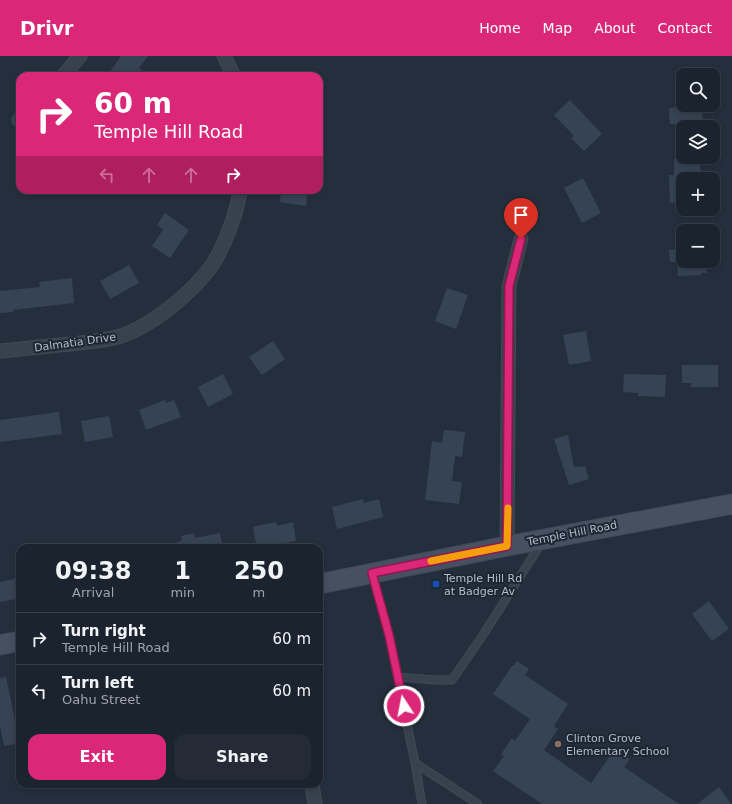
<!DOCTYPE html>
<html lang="en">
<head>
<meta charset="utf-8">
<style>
  :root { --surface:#1b232e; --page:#242b36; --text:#f1f3f6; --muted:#a0a4aa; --line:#39404a; --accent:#db2777 }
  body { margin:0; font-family:"DejaVu Sans",sans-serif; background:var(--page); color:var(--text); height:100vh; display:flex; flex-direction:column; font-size:15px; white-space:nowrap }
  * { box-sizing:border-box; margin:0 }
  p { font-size:13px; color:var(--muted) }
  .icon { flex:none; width:22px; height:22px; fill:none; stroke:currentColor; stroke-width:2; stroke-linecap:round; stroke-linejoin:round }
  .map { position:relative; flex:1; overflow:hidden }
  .details { position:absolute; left:16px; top:488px; width:307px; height:244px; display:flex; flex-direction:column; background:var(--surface); border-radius:12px; box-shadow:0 2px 6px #0003,0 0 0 1px var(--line) }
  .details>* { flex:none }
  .banner { position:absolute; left:16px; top:16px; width:307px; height:122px; border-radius:12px; box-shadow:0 2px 6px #0003,0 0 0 1px var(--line); background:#db2777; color:#fff; overflow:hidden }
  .tools { position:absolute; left:676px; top:12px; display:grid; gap:8px }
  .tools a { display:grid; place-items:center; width:44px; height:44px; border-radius:8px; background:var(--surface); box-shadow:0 2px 6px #0003,0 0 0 1px var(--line); font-size:20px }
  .pin { position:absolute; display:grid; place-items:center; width:34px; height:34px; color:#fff; margin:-41px -17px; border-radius:50% 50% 50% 0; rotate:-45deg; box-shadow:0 0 4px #0007 }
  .pin .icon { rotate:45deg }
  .me { position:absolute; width:44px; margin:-22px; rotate:349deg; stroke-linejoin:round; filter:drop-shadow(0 0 3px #0008) }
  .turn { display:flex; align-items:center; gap:14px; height:84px; padding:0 12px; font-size:18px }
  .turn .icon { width:52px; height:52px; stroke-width:2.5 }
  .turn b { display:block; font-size:28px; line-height:34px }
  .lanes { display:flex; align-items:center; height:38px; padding:0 12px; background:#0003; justify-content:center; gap:20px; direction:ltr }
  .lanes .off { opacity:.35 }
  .eta { display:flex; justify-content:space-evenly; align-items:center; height:68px; text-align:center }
  .eta b { font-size:24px; font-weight:700; line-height:28px }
  .action { display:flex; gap:8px; margin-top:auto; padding:8px 12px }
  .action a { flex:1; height:46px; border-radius:12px; background:var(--accent); color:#fff; font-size:16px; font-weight:700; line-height:46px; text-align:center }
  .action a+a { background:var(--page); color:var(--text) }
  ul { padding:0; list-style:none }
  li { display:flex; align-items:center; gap:12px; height:52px; padding:0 12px; border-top:1px solid var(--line) }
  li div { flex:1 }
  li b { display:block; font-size:15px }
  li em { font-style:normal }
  header { display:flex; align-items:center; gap:24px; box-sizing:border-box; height:56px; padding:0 20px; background:var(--accent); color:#fff }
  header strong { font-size:19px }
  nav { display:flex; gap:22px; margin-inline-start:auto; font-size:14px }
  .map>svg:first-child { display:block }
  .building { fill:#364354 }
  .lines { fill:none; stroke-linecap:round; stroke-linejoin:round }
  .service-casing { stroke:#414a57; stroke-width:9 }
  .minor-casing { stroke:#414a57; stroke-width:15 }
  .secondary-casing { stroke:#414a57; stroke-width:21 }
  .service { stroke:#38414e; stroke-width:7 }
  .minor { stroke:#38414e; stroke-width:13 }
  .secondary { stroke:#465061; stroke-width:19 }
  .route-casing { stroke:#8e194d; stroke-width:10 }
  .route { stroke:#db2777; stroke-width:7 }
  .slow { stroke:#f59e0b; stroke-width:7 }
  .transit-dot { fill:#1a4fb4; stroke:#1d2633; stroke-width:1.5 }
  .education-dot { fill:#8d6e63; stroke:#1d2633; stroke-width:1.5 }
  .labels { text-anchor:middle; stroke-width:4; stroke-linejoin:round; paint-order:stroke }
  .street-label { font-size:11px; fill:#b4bcc9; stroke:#1d2633 }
  .poi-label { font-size:11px; fill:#b4bcc9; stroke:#1d2633; text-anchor:start }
</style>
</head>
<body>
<header>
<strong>Drivr</strong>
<nav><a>Home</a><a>Map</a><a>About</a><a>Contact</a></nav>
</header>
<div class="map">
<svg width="732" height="748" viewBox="0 0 732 748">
  <rect width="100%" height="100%" fill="#242f3e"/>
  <!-- building -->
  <path class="building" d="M121,0H148L139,12L150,20H107Z
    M570,44L602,78L584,95L571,82L574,80L554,59Z
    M677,49H702L703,71H677V68H670L669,52L677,51Z
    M674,103H700L701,123H683V146L670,147L669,119H674Z
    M583,122L601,157L582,167L564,132Z
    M281,134H308L306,150L280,146Z
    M165,157L189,174L170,202L152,190L163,174L157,169Z
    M683,193V205H706L707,217H701V219L678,220L677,206H670L669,194Z
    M129,209L139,227L110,243L100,225Z
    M72,222L74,247L13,254V256L0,257V235L40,231L39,226Z
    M447,232L468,239L456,273L435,265Z
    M586,275L591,305L569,309L563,279Z
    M273,285L285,303L262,319L249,301Z
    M682,309H718V331H691V327H682Z
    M223,318L233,338L208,351L198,331Z
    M624,318L666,319L665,341L638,340V337L623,336Z
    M165,344L166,347L174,344L181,361L146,374L139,354Z
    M59,356L62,378L0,386V364Z
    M109,360L113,381L85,386L81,365Z
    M444,374L465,376L462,401L455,400L452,425L462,426L459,448L425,444L432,385L442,387Z
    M568,379L574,411L585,410L589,423L569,429L554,383Z
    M363,443L364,447L379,443L383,461L337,473L332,451Z
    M276,466L277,470L293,466L296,485L257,492L253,471Z
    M194,477L195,482L220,477L223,492H178L177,486L182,485L181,480Z
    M20,522V542L0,546V526Z
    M709,545L729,573L712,585L692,558Z
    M517,605L529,613L525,619L568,648L554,670L558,673L544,694L591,727L615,693L630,703L624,711L679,748H542L493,715L504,700L501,698L512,682L515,685L530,663L493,638L512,610H513Z
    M6,621L20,687L4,690L0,670V622Z
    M719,731L731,748H697Z"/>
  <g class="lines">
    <defs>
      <path id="service" d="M372,517L389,579L415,707L422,748
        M398,621L435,624H452L485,576L542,486
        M415,707L478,748"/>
      <path id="minor" d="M224,0L234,20
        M63,20L80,0
        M19,64L20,63
        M0,295C23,293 46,290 70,288C87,286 104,285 121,280C152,270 194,235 213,208C224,190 238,155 240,134
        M507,490L509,230L521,183
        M312,728L315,748"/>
      <path id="secondary" d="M319,528L507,490L732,448
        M0,589L20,585"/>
    </defs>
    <!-- service casing -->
    <use href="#service" class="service-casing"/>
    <!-- minor casing -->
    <use href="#minor" class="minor-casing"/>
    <!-- secondary casing -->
    <use href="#secondary" class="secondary-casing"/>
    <!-- service -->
    <use href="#service" class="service"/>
    <!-- minor -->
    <use href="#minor" class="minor"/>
    <!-- secondary -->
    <use href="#secondary" class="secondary"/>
  </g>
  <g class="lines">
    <defs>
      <path id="route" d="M404,650L389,579L372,517L507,490L509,230L521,183"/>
    </defs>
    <!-- route casing -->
    <use href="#route" class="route-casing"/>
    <!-- route -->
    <use href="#route" class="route"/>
    <!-- slow -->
    <path class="slow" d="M431,505L507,490L508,452"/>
  </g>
  <!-- markers -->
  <rect class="transit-dot" x="432" y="524" width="8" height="8" rx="2"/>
  <circle class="education-dot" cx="558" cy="688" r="4"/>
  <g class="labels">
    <!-- street labels -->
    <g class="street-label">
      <text transform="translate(75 286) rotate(-8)" y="4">Dalmatia Drive</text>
      <text transform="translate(572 477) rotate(-11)" y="4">Temple Hill Road</text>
    </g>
    <!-- poi labels -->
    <g class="poi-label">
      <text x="444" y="526">Temple Hill Rd<tspan x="444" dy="13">at Badger Av</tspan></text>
      <text x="566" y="686">Clinton Grove<tspan x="566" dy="13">Elementary School</tspan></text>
    </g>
  </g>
</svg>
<div class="tools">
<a><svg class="icon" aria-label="search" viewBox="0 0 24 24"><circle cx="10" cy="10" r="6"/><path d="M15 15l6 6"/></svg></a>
<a><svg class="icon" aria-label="layers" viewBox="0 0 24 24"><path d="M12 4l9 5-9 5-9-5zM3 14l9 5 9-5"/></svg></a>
<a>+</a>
<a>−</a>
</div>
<div class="pin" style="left:521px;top:183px;background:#d93025"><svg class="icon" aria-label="arrive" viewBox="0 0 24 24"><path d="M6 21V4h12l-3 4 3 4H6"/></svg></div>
<svg class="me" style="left:404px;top:650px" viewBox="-20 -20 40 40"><circle r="17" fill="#db2777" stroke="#fff" stroke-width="3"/><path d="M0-11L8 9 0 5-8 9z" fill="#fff"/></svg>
<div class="banner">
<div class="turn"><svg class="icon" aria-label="right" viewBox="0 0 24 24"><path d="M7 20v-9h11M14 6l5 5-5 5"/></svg><div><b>60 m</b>Temple Hill Road</div></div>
<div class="lanes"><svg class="icon off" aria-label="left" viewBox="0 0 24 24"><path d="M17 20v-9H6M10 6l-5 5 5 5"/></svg><svg class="icon off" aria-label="ahead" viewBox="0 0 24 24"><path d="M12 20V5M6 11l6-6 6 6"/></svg><svg class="icon off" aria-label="ahead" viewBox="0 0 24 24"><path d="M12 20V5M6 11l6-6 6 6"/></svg><svg class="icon" aria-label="right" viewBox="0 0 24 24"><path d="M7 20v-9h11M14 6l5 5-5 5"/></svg></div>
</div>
<section class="details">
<div class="eta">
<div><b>09:38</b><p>Arrival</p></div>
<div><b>1</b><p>min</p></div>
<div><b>250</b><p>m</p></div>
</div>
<ul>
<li><svg class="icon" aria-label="right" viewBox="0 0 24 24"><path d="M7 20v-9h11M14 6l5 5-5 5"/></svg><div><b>Turn right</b><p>Temple Hill Road</p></div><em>60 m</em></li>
<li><svg class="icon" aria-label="left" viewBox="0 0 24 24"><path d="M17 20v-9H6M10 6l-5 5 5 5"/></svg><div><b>Turn left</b><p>Oahu Street</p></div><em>60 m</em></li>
</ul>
<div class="action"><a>Exit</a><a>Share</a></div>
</section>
</div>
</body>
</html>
